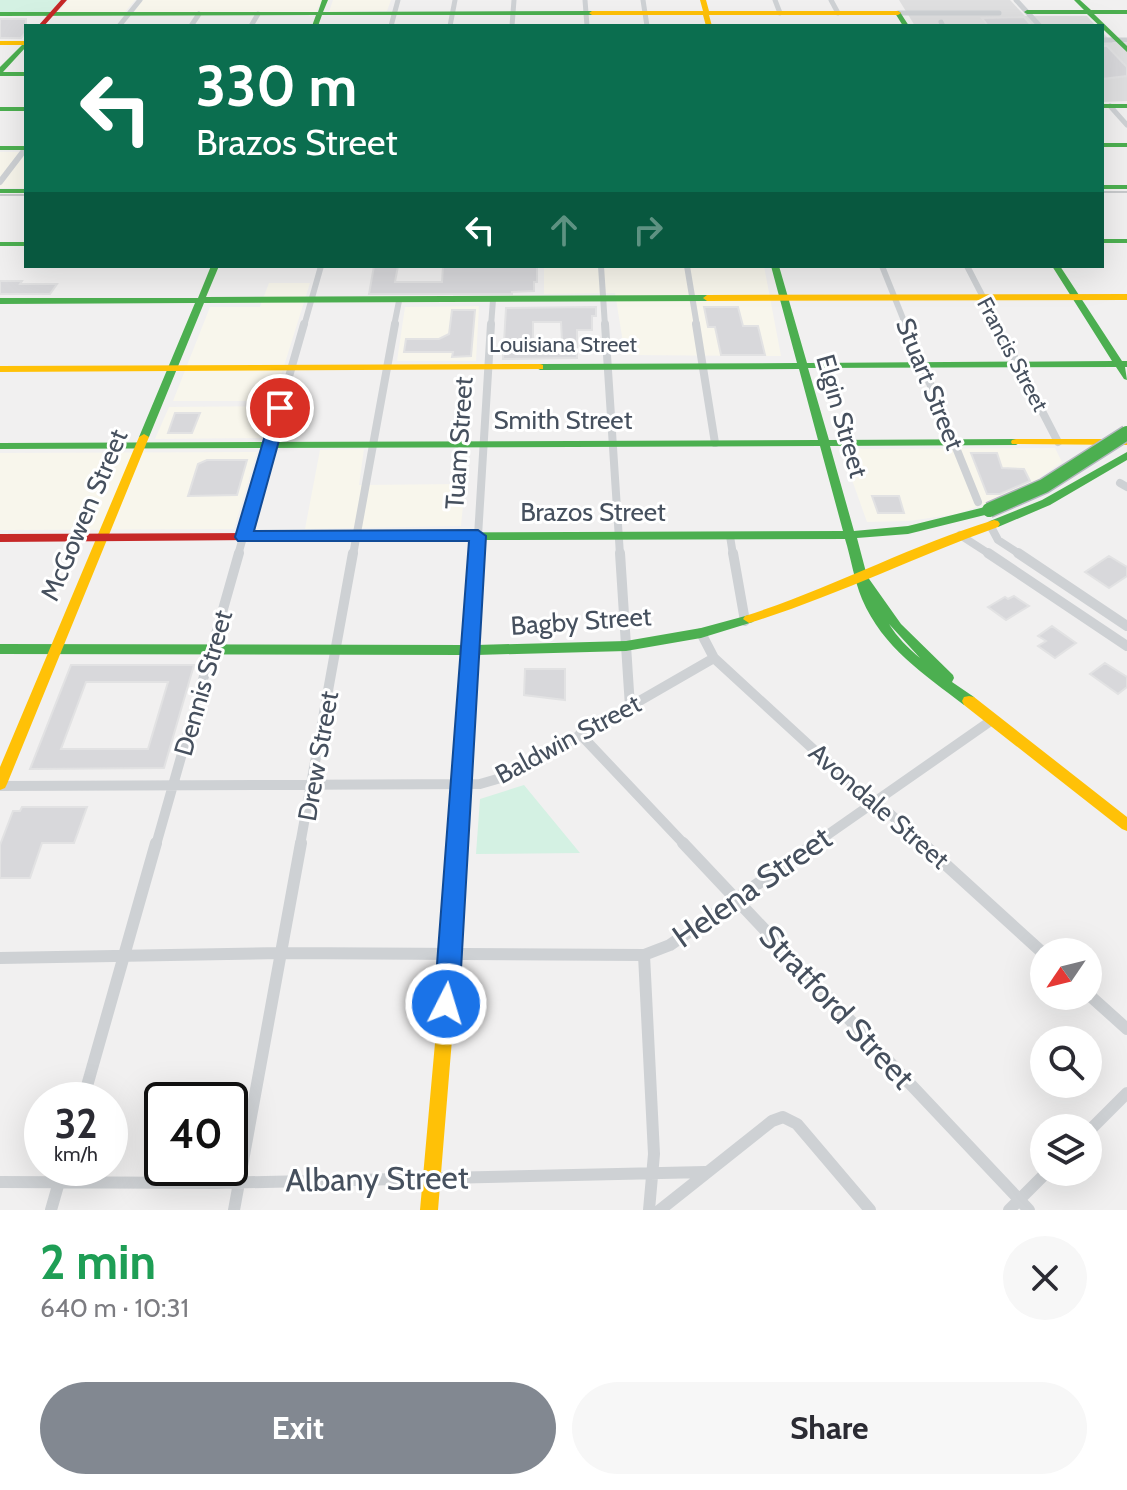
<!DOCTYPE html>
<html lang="en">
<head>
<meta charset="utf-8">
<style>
  :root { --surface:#fff; --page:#f7f7f7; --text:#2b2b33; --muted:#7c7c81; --accent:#828891 }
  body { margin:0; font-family:Cabin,sans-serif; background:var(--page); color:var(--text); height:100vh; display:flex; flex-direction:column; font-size:30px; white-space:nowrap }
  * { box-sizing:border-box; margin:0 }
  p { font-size:26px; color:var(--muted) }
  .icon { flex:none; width:44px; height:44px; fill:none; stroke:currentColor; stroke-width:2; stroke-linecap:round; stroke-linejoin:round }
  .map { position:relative; height:1210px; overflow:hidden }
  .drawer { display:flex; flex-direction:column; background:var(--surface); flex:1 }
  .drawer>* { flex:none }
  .hud { position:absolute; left:24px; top:24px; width:1080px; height:244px; border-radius:0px; box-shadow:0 8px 32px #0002; background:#0b6e4f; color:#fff; overflow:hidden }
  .needle { width:52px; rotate:235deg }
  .fabs { position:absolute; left:1030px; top:938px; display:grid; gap:16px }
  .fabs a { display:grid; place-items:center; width:72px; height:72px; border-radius:50%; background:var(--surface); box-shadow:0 8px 32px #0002; font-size:40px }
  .speed { position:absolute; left:24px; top:1082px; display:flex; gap:16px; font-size:40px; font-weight:700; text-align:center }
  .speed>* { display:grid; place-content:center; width:104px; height:104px; border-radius:50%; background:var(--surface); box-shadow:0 8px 32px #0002; line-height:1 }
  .speed small { font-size:20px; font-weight:400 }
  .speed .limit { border:4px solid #111; border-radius:12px; background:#fff; color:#111 }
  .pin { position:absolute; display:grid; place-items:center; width:68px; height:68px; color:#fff; margin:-34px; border:4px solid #fff; border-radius:50%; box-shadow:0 2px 8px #0007 }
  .me { position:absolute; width:88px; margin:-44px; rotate:5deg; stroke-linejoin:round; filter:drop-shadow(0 0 6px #0008) }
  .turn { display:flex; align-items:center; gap:28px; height:168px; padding:0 40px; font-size:36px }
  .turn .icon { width:104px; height:104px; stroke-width:2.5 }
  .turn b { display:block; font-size:56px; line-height:68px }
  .lanes { display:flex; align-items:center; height:76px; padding:0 40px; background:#0003; justify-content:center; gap:40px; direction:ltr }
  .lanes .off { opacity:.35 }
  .round { display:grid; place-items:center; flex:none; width:84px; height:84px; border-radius:42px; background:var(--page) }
  .headline { display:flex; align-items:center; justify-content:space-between; height:136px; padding:0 40px }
  h1 { font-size:48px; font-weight:700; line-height:60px; color:#1e9e55 }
  .button { display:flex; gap:16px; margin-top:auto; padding:16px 40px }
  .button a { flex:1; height:92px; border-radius:48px; background:var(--accent); color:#fff; font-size:32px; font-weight:700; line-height:92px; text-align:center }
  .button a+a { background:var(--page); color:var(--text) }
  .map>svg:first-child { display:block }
  .commercial { fill:#f8f6ec }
  .education { fill:#dfdfe0 }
  .green { fill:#d4f1e3 }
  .building { fill:#d8d8db; stroke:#e2e2e3; stroke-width:2; fill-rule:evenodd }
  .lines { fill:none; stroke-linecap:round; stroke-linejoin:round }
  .street-far4 { stroke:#ced1d4; stroke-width:5 }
  .street-far3 { stroke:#ced1d4; stroke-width:6 }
  .street-far2 { stroke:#ced1d4; stroke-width:8 }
  .street-far1 { stroke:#ced1d4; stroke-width:10 }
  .street { stroke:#ced1d4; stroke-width:12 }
  .fast { fill:#4caf50; fill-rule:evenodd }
  .slow { fill:#ffc107; fill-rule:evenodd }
  .jam { fill:#c62828; fill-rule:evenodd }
  .tram { stroke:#c7c9cb; stroke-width:2 }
  .fast-bridge-casing { stroke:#b5b8c0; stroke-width:17; stroke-linecap:butt }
  .fast-bridge { stroke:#4caf50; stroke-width:14 }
  .route { fill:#1a73e8; stroke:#114b97; stroke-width:2 }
  .labels { text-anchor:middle; stroke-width:6; stroke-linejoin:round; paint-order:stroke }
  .far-street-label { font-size:22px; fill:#46505e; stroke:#fff }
  .street-label { font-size:26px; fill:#46505e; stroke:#fff }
  .near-street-label { font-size:32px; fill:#46505e; stroke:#fff }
</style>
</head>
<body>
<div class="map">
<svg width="1127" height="1210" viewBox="0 0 1127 1210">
  <rect width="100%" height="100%" fill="#f1f0f0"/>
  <!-- commercial -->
  <path class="commercial" d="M69,0H135L124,13L58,12Z
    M143,0H322L316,12H134Z
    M333,0H391L387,11L329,12Z
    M0,152H26V188H0Z
    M544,266H764L781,356L625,355L615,293L544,294Z
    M269,283H310L273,401H173L210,307H260Z
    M479,306L476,361H397L405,307Z
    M272,406L261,438L155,439L169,407Z
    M1055,448L1062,462L1038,479L993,501L957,514L909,521L867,522L841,449Z
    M364,449L359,485L465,484L461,526L305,529L320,450Z
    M257,452L234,529L0,530V453Z"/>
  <!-- education -->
  <path class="education" d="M899,0H1010L1025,16H1087L1096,26H915Z
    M1102,32L1113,43H1127V101L1102,102Z"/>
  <!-- green -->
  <path class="green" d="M0,0H61L50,12L0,13Z
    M524,785L580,853L476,854L480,799Z"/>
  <!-- building -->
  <path class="building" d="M1024,17L1032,26H988L982,18Z
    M0,19H26V32L21,38H0Z
    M1102,46H1107L1127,67V76L1102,79Z
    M374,266H398L395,282H442L443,266H537V282H534V291L512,292V294H369Z
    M0,281H22L20,284H57L50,294H0Z
    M596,307V316H592V330H577V358L503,359L506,308ZM533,322H561L562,341L533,342Z
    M704,307H738L743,326H758L765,355H721L715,327H708Z
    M452,310H475L471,356L452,357L453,352H404L406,339H439L449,334Z
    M175,413H200L192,433H168Z
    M971,453H997L1002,468L1024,469L1030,481L1000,494H987Z
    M207,460H247L237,495L188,496L198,464Z
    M872,496H899L904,513H878Z
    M1109,556L1127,567V576L1109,588L1085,572Z
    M1014,596L1029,606L1006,620L988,607L1005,597L1008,599Z
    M1052,626L1076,643L1055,658L1038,646L1046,641L1038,636Z
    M1105,663L1127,677V687L1118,694L1090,674Z
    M71,665H194L164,768L30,769ZM86,682H168L148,749H61Z
    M525,669H565V700L524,695Z
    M22,807H87L74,843H42L30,878H0V845L13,811H20Z"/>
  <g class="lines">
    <!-- street-far4 -->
    <path class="street-far4" d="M585,0L587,26
      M643,0L647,26
      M775,0L780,13
      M831,0L838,13
      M1016,0L1039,25
      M898,13H999
      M941,22L943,26
      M119,26L140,0
      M191,26L199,14
      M251,26L258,14
      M391,26L398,0
      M450,26L455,0
      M512,26L514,0
      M1102,40H1127
      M1110,106L1127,125"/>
    <!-- street-far3 -->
    <path class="street-far3" d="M0,182L26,148
      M601,266L605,326
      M687,266L697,326
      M882,266L906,326
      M967,266L998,326
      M304,326L321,266
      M394,326L399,301
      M491,326L493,300"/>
    <!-- street-far2 -->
    <path class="street-far2" d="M605,324L620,555
      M696,324L715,443
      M906,324L978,502
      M997,324L1058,442
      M1120,483L1127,487
      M990,525L998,540L1021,555
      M960,535L991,555
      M478,536L491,324
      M730,536L733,555
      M238,555L304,324
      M353,555L395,324"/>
    <!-- street-far1 -->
    <path class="street-far1" d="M620,553L630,707
      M733,553L745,621
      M988,553L1127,646
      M1018,553L1127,626
      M701,633L714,658L862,794L887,811L924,845
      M580,734L685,845
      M0,786L480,784L511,775L714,658
      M156,845L239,553
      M300,845L353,553
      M813,845L992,720"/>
    <!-- street -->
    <path class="street" d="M683,843L1029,1210
      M922,843L1044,954
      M644,955L654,1154L649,1210
      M0,958L281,953L644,955L670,945L816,843
      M1088,994L1127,1029
      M83,1100L156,843
      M1088,1132L1127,1093
      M0,1182L216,1183L705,1172
      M51,1210L63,1168
      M234,1210L301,843
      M660,1210L772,1121L783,1117L797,1124L870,1210
      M1009,1210L1047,1172"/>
    <!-- fast -->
    <path class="fast" d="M322,0H328L323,12L592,11L595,13L592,15H322L318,26H312L316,15L0,16V12H318Z
      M1074,0H1080L1091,10H1127V14H1094L1127,46V52L1087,14H1027L1024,12L1027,10H1084Z
      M898,11L900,12L909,26H903L895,13Z
      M26,41V47L3,72H26V76H0V67Z
      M1102,104H1127V108H1102Z
      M0,107H26V111H0Z
      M1102,143H1127V147H1102Z
      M0,146H26V150H0Z
      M1102,185H1127V189H1102Z
      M0,189H26V193H0Z
      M1102,239H1127V243H1102Z
      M0,242H26V246H0Z
      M211,266H219L206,297L707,295L711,298L707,301L204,303L149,437L144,440L139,437L195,303L0,304V298H198Z
      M771,266H779L807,363L1112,361L1052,266H1060L1122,361H1127V367H1125L1127,380L1124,379L1116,367L808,368L829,440L1016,439L1021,442L1016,445L830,446L854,531L908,526L989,506L995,510L993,513L908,534L857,538L867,576L901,624L953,675L954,678L952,682L974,697L976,701L974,705H964C924,674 883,648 862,599C854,580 851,558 845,539L483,540L476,645L626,641L701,628L749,615L755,619L753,622L701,638L626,651L476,655L471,727L469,731L464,732L459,731L457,727L463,655L0,654V644L464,645L472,540H257L255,537L257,534L261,533L843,531L820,446L0,449V443L818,440L799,369L540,370L535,367L540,364L797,363ZM889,624L920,658C908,648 897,637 889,624Z
      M1127,452V460L1050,505L998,527H990L988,524L990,521L1042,500Z"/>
    <!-- slow -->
    <path class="slow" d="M700,0H706L709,11H898L901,13L898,15H709L712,26H706L703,15H592L589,13L592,11H703Z
      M0,41H26V45H0Z
      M1127,294V300L707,301L703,298L707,295Z
      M540,364L543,365V369L0,372V366Z
      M144,434L149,437L7,784L5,788L0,790V767L139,437Z
      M1016,439H1127V445L1012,444L1011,442L1012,440Z
      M994,520L998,521L1000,524L998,527C914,557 834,597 749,623L743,619L745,616C830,589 909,546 994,520Z
      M969,696L974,697L1127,817V831L1122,829L964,705L962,701L964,697Z
      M464,722L469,723L471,727L459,954L438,1210H420L443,954L457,727L459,723Z"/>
    <!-- jam -->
    <path class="jam" d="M61,0H67L44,26H38Z
      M261,533L265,534L267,537L265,540L0,542V534Z"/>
    <!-- tram -->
    <path class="tram" d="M1102,192H1127
      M0,195H26"/>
    <defs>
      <path id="fast-bridge" d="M989,510L1044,486L1127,433"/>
    </defs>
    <!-- fast-bridge casing -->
    <use href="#fast-bridge" class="fast-bridge-casing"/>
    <!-- fast-bridge -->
    <use href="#fast-bridge" class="fast-bridge"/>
  </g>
  <!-- route -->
  <path class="route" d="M280,403L288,408L254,531L478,530L486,536L459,1004L455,1012L446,1016L438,1012L434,1004L469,541H238L235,537L273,408Z"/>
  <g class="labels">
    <!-- far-street labels -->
    <g class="far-street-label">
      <text x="563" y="352">Louisiana Street</text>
      <text transform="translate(1013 354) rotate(62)" y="8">Francis Street</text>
    </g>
    <!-- street labels -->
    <g class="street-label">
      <text transform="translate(930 384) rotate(68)" y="9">Stuart Street</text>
      <text transform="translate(842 416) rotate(74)" y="9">Elgin Street</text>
      <text x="563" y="429">Smith Street</text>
      <text transform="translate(459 443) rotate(-86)" y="9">Tuam Street</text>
      <text x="593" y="521">Brazos Street</text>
      <text transform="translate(84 515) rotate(-67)" y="9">McGowen Street</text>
      <text transform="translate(581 621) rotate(-4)" y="9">Bagby Street</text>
      <text transform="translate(203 683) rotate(-74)" y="9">Dennis Street</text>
      <text transform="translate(568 739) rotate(-28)" y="9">Baldwin Street</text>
      <text transform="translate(318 756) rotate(-80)" y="9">Drew Street</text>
      <text transform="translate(879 806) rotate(41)" y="9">Avondale Street</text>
    </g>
    <!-- near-street labels -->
    <g class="near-street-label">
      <text transform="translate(752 887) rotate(-35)" y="11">Helena Street</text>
      <text transform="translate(837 1007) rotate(47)" y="11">Stratford Street</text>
      <text transform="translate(377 1179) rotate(-1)" y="11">Albany Street</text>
    </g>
  </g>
</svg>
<div class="fabs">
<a><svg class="needle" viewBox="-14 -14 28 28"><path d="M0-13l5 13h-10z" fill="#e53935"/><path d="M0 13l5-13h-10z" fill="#7c7c81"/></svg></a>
<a><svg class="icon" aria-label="search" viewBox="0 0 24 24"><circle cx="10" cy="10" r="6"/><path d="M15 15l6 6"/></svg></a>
<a><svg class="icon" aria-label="layers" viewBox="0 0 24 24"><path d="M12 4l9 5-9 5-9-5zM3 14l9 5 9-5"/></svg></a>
</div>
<div class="speed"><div>32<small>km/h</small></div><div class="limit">40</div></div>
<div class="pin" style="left:280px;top:408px;background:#d93025"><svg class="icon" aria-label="arrive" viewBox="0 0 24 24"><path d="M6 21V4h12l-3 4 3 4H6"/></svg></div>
<svg class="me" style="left:446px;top:1004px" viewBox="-20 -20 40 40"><circle r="17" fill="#1a73e8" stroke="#fff" stroke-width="3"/><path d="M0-11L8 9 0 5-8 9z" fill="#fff"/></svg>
<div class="hud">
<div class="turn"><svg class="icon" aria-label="left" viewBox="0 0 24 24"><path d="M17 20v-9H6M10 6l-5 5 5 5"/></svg><div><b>330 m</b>Brazos Street</div></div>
<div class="lanes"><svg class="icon" aria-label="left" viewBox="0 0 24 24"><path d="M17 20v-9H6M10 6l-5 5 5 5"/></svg><svg class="icon off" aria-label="ahead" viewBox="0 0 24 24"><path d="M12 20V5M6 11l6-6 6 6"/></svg><svg class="icon off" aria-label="right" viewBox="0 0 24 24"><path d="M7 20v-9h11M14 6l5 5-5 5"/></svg></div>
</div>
</div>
<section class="drawer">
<div class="headline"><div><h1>2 min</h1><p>640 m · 10:31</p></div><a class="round"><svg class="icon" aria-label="close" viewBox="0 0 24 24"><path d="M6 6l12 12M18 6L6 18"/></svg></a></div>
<div class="button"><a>Exit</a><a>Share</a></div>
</section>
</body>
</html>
